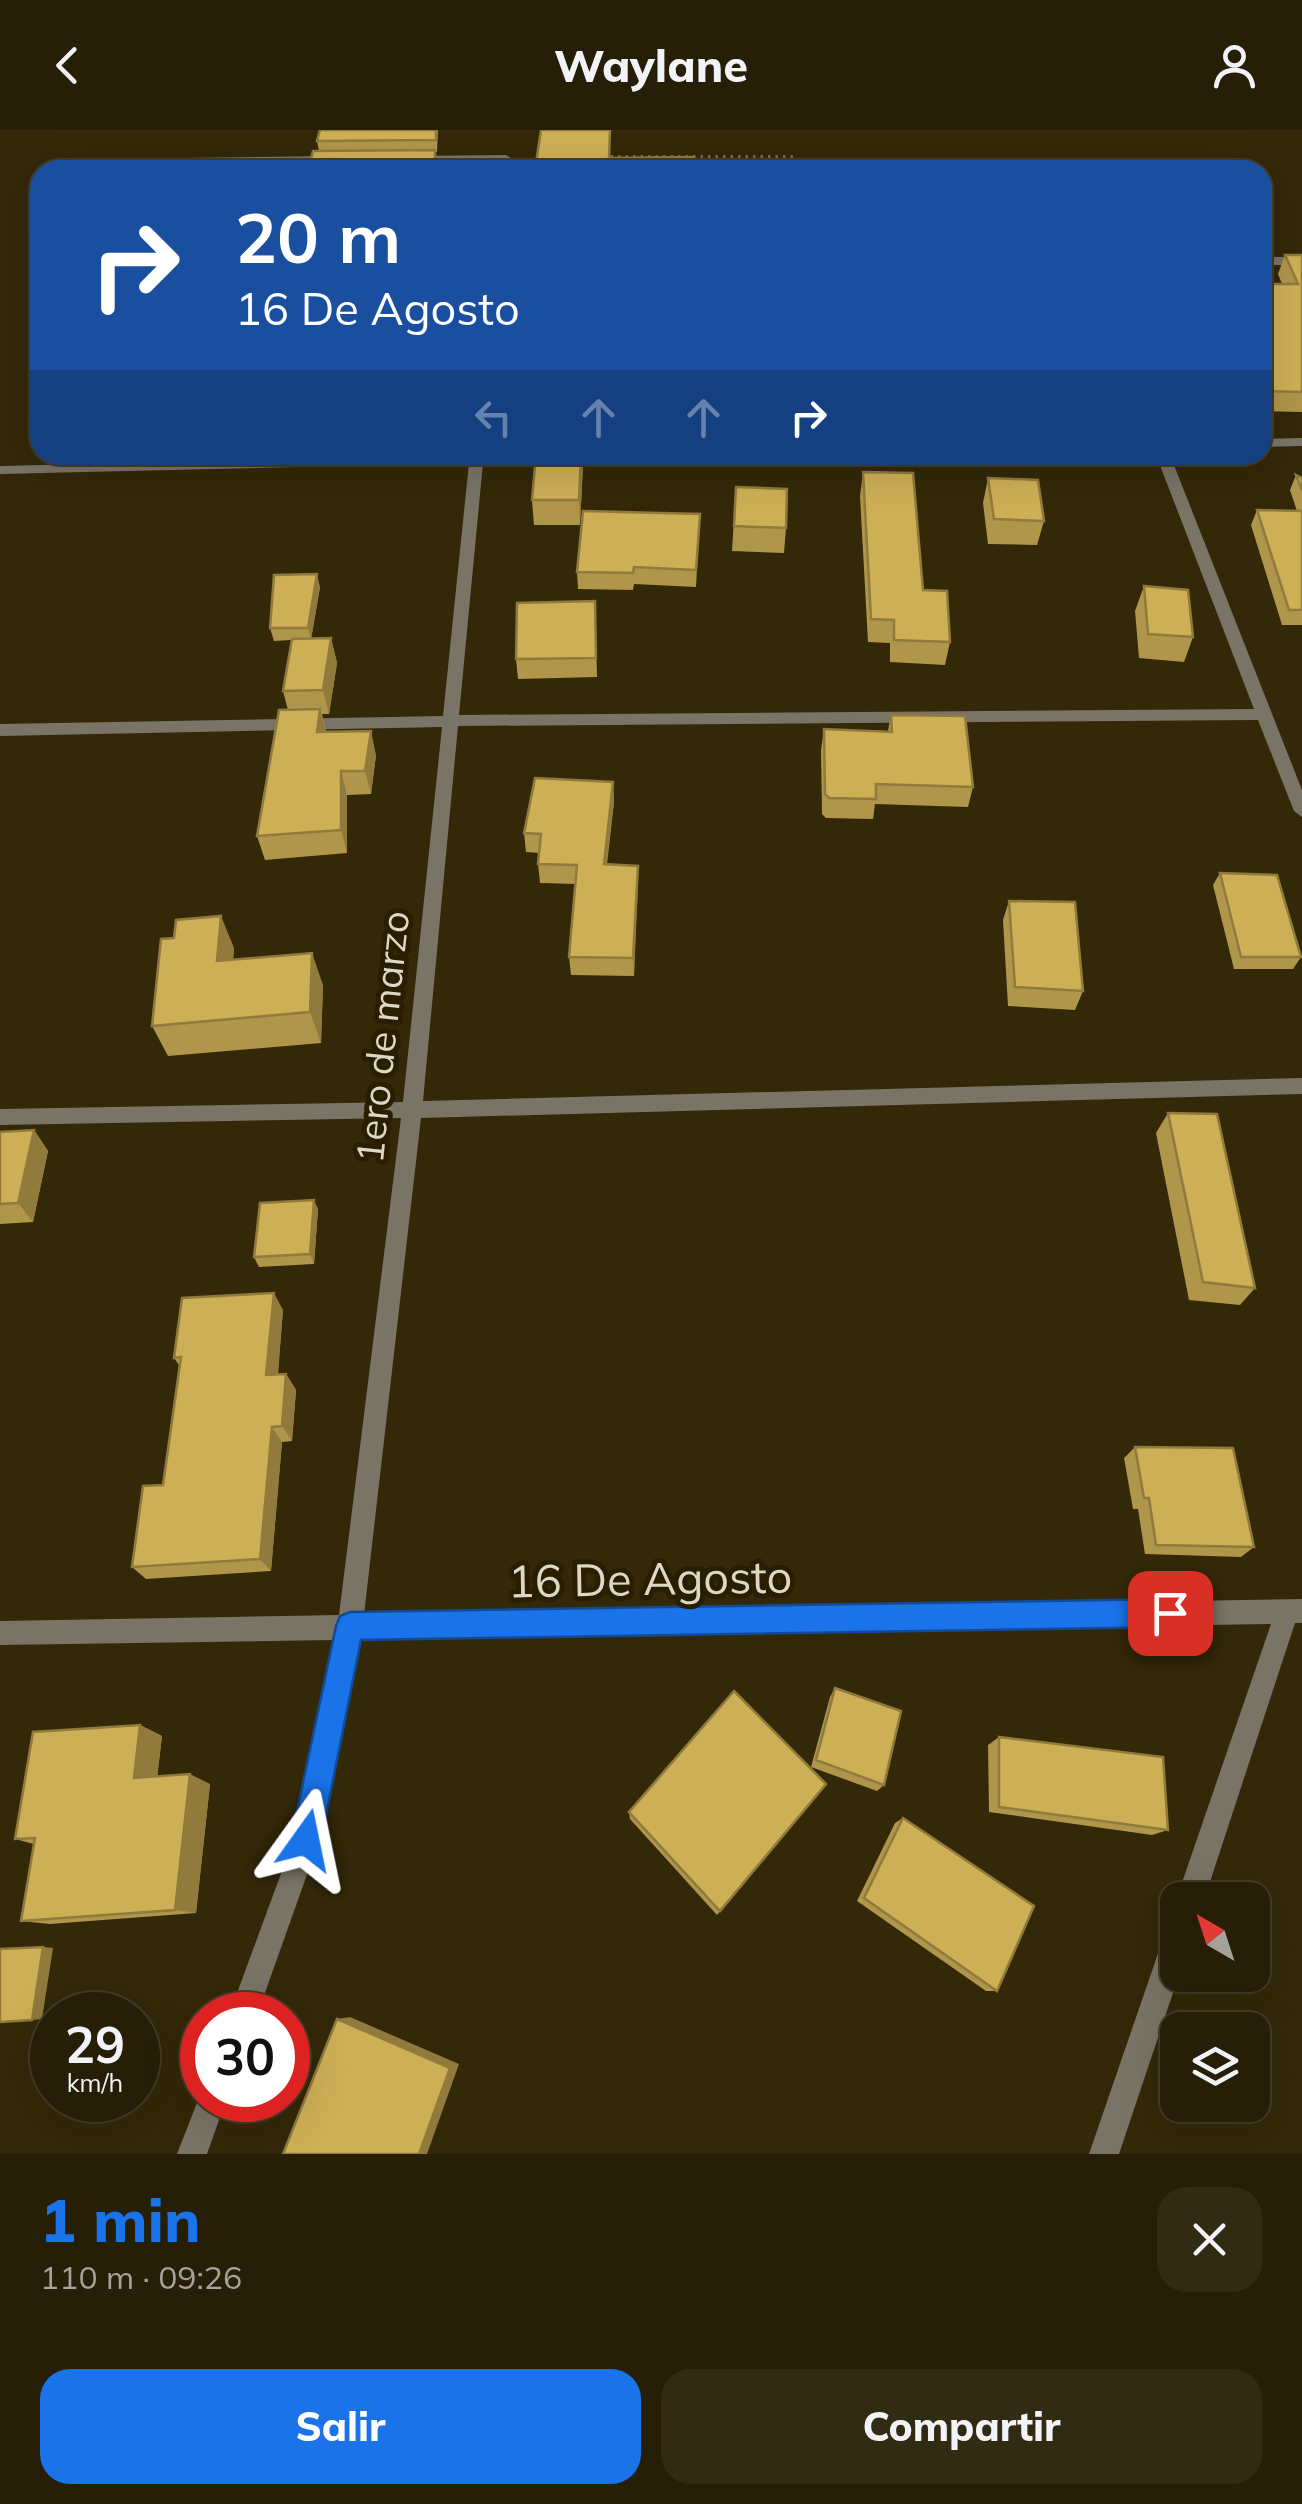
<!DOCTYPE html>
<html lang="es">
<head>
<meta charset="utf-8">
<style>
  :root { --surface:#261e06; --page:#322b14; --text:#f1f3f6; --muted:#a4a29b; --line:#423c28; --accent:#1a73e8 }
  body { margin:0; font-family:Mulish,sans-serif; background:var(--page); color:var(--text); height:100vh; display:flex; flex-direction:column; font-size:38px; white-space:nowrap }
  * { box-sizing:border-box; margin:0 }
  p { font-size:32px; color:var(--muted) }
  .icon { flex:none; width:55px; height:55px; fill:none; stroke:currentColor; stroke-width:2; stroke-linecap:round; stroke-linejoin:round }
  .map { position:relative; height:2024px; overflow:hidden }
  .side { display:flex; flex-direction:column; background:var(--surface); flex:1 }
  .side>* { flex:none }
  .hud { position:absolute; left:30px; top:30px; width:1242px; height:305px; border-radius:30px; box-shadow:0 10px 40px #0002,0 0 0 2px var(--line); background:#1a4fa0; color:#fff; overflow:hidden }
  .needle { width:65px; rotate:321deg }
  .tools { position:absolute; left:1160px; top:1752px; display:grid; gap:20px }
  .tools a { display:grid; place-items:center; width:110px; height:110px; border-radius:20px; background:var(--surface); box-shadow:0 10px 40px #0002,0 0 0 2px var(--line); font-size:50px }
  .speed { position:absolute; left:30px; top:1862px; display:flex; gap:20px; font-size:50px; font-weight:700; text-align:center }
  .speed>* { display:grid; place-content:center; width:130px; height:130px; border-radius:50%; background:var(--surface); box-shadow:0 10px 40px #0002,0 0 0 2px var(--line); line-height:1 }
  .speed small { font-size:25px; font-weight:400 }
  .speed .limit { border:15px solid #d22; background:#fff; color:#111 }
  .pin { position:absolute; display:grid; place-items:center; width:85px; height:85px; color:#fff; margin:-42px; border-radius:20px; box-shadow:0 5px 15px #0006 }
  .me { position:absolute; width:110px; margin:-55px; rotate:12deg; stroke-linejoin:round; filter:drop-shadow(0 0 8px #0008) }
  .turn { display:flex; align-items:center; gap:35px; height:210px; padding:0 40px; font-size:45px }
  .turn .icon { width:130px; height:130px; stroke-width:2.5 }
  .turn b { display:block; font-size:70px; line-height:85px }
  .lanes { display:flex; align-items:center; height:95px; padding:0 40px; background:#0003; justify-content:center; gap:50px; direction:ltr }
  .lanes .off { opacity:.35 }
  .round { display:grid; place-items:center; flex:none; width:105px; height:105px; border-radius:30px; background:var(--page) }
  .headline { display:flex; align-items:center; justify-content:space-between; height:170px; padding:0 40px }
  h1 { font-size:60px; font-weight:800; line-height:75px; color:var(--accent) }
  .action { display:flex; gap:20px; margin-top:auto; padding:20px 40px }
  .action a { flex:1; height:115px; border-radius:30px; background:var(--accent); color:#fff; font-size:40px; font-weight:800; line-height:115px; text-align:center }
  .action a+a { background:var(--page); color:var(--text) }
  header { display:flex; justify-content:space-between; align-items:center; height:130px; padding:0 40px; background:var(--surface); font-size:45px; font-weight:800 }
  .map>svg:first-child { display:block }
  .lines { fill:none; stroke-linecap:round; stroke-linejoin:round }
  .path { stroke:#736a4f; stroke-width:4; stroke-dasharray:2.5 5; stroke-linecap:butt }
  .street { fill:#797466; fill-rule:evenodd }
  .wall { fill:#b0964a }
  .shaded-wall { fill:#907a3c }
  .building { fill:#cdaf56; stroke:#907a3c; stroke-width:2.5 }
  .route { fill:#1a73e8; stroke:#114b97; stroke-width:2.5 }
  .labels { text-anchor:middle; stroke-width:10; stroke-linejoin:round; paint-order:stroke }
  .street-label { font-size:38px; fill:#ddd7c6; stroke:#291e00 }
  .near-street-label { font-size:45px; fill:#ddd7c6; stroke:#291e00 }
</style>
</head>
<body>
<header><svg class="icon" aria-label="back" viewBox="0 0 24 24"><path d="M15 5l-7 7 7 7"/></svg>Waylane<svg class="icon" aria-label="person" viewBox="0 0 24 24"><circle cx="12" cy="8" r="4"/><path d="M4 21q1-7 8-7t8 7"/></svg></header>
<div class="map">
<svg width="1302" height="2024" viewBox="0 0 1302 2024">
  <rect width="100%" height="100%" fill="#332808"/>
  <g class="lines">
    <!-- path -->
    <path class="path" d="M603,27H793"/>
    <!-- street -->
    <path class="street" d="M506,25L511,28V40H499L500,31L411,32L406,29L411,26Z
      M337,26L341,27V31L117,35L116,40H104L109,30L113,29Z
      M1262,127H1302V135H1262Z
      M1302,308V316L1262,317V309Z
      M470,325H669L662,329L483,333L459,585L1254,579L1156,325H1170L1302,660V687L1294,681L1258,590L458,596L423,971L1302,948V964L421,988L364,1485L1302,1469V1493H1295L1204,1770H1176L1271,1494L360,1509L319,1711L257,1885H229L293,1711L335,1510L0,1515V1491L339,1485L401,988L0,995V979L403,972L442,597L0,606V594L443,586L469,333L0,344V336Z
      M1178,1793L1179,1845L1119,2024H1089L1164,1806L1168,1796Z
      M202,1960V1970H226L207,2024H177Z"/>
  </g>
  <!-- wall -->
  <path class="wall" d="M438,0L437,22L310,32L319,21L317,11Z
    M1285,125H1302V282L1262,281V154H1282L1278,144Z
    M583,335L580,395H534L532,370Z
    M863,342L950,512L945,535L890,532V513L868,512L860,366Z
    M1296,345L1302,348V495H1282L1251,395L1257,380L1297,381L1290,360Z
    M988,348L1044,391L1037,415L988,414L983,373Z
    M736,357L786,398L784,423L732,421Z
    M700,384L696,457L634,454L633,460L578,459L577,442Z
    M1144,456L1193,507L1184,532L1139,528L1135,481Z
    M320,457L311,509L331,508L337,533L329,584H322L326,602L376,625L371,664L347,665V723L265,730L257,706L288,580L283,561L291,510L274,511L270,498Z
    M595,471L597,547L518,549L516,529Z
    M891,585L973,657L968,677L875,674L873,689L826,688L822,684L821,620L824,599L888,601Z
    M613,652L614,672L607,734L638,736L634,846L571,845L569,827L576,754L540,753L538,734L539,723L526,722L524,703Z
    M1220,743L1301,827L1293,839H1234L1213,755Z
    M1009,771L1083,861L1075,880L1008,876L1003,790Z
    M234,818L233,829L323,855L321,913L168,926L152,896Z
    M1168,983L1255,1158L1240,1175L1189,1170L1156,1003Z
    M34,1000L48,1021L33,1092L0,1094V1002Z
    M318,1079L314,1134L259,1137L254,1127Z
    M283,1180L278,1244H286L296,1260L292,1311L282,1312L271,1441L146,1449L132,1437L163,1355L179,1235L174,1228Z
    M1135,1317L1254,1417L1241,1427L1145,1424L1138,1379H1133L1124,1328Z
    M835,1558L884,1655L877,1661L811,1637L830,1567Z
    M140,1595L162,1606L157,1647L210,1654L196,1783L50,1794L21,1791L34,1714L15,1709Z
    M999,1607L1168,1700L1152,1705L989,1682L988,1615Z
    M826,1654L717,1785L630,1689L629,1682Z
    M903,1688L997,1861H986L857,1771L895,1693Z"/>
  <!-- shaded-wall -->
  <path class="shaded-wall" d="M581,325H583V335L580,395L579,370Z
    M317,444L320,457L311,510L308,498Z
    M331,508L337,533L329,584L323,560Z
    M320,579L326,603L317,602Z
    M371,601L376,625L371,664L365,641Z
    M341,641L347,665V723L341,700Z
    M613,652L614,672L604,753V734Z
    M638,736V755L634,846L633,828Z
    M221,786L234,818L231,863L217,831Z
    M312,823L323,855L321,913L310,882Z
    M34,1000L48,1021L33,1092L18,1073Z
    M314,1070L318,1079L314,1134L310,1124Z
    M274,1163L283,1180L276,1261L266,1245Z
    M286,1244L296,1260L292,1311L282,1296Z
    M272,1297L282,1312L271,1441L260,1429Z
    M140,1595L162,1606L156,1657L134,1648Z
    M190,1644L210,1654L196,1783L175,1780Z
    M43,1817L53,1818L42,1889L32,1890Z
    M350,1887L459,1934L427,2024H419L337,1889Z"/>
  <!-- building -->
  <path class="building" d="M320,0H436V10L317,11Z
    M541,0H610L609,28L694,27V40H535Z
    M435,20V40H252L254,33L310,32L313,21Z
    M1285,125H1302V262L1262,261V154H1298Z
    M536,325H581L579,370H532Z
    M863,342L913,343L923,460L947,461L950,512L894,510V490L871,489Z
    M1296,345L1302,348V360Z
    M988,348L1038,350L1044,391L994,389Z
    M736,357L787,359L786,398L734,396Z
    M1257,380L1302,381V480H1289Z
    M583,381L700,384L696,440L634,437L633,443L577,442Z
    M317,444L308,498H270L274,445Z
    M1144,456L1188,460L1193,507L1148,504Z
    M595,471L596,528L516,529L517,473Z
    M331,508L323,560L283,561L292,509Z
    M320,579L317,602L371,601L365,641H341V700L257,706L279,580Z
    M891,585L965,586L973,657L876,654V669L829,668L825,664L824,599L892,602Z
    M535,648L613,652L604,734L638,736L633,828L569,827L577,735L538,734L541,704L524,703Z
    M1220,743L1277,745L1301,827H1241Z
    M1009,771L1075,772L1083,861L1015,857Z
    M221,786L217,831L312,823L310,882L152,896L161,809L174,808L176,790Z
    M1168,983L1217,984L1255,1158L1203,1152Z
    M34,1000L18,1073L0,1074V1002Z
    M314,1070L310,1124L254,1127L260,1073Z
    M274,1163L266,1245L286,1244L282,1296L272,1297L260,1429L132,1437L143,1356L163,1355L181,1227L174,1228L182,1168Z
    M1135,1317L1233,1318L1254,1417L1156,1415L1149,1368H1144Z
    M835,1558L901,1581L884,1655L816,1630Z
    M734,1561L826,1654L720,1781L629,1682Z
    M140,1595L134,1648L190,1644L175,1780L21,1791L35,1708L15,1709L33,1602Z
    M999,1607L1163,1627L1168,1700L999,1677Z
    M903,1688L1034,1776L997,1861L864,1768Z
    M43,1817L32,1890L0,1892V1819Z
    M337,1889L450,1938L419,2024H283Z"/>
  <!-- route -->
  <path class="route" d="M1170,1469L1180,1473L1184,1483L1180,1493L1170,1497L361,1510L321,1710L316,1721L306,1726L295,1721L291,1710L336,1496L340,1486L350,1482Z"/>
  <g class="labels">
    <!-- street labels -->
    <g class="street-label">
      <text transform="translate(383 907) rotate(-84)" y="13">1ero de marzo</text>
    </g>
    <!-- near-street labels -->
    <g class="near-street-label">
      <text transform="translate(650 1449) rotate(-1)" y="16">16 De Agosto</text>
    </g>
  </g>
</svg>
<div class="tools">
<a><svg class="needle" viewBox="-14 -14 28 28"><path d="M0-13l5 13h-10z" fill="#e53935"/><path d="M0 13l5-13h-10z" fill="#a4a29b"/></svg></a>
<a><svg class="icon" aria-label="layers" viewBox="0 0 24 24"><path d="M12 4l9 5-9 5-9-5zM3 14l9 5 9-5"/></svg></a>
</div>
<div class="speed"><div>29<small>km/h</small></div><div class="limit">30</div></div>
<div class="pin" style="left:1170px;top:1483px;background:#d93025"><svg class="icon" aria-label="arrive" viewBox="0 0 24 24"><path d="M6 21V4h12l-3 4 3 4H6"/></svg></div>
<svg class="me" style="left:306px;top:1710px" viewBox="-20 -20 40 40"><path d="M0-17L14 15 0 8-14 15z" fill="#1a73e8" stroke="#fff" stroke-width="4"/></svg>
<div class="hud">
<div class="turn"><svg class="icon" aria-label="right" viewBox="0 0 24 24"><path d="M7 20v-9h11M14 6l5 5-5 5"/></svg><div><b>20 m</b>16 De Agosto</div></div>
<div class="lanes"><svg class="icon off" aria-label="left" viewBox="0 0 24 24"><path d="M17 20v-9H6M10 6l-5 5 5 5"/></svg><svg class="icon off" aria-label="ahead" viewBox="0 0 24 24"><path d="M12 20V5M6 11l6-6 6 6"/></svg><svg class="icon off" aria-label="ahead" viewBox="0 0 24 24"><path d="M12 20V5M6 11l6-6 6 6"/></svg><svg class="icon" aria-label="right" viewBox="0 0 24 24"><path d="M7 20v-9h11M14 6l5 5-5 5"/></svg></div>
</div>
</div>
<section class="side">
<div class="headline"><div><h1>1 min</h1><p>110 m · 09:26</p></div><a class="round"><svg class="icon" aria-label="close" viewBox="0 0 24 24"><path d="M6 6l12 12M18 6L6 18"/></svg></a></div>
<div class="action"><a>Salir</a><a>Compartir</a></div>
</section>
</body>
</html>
